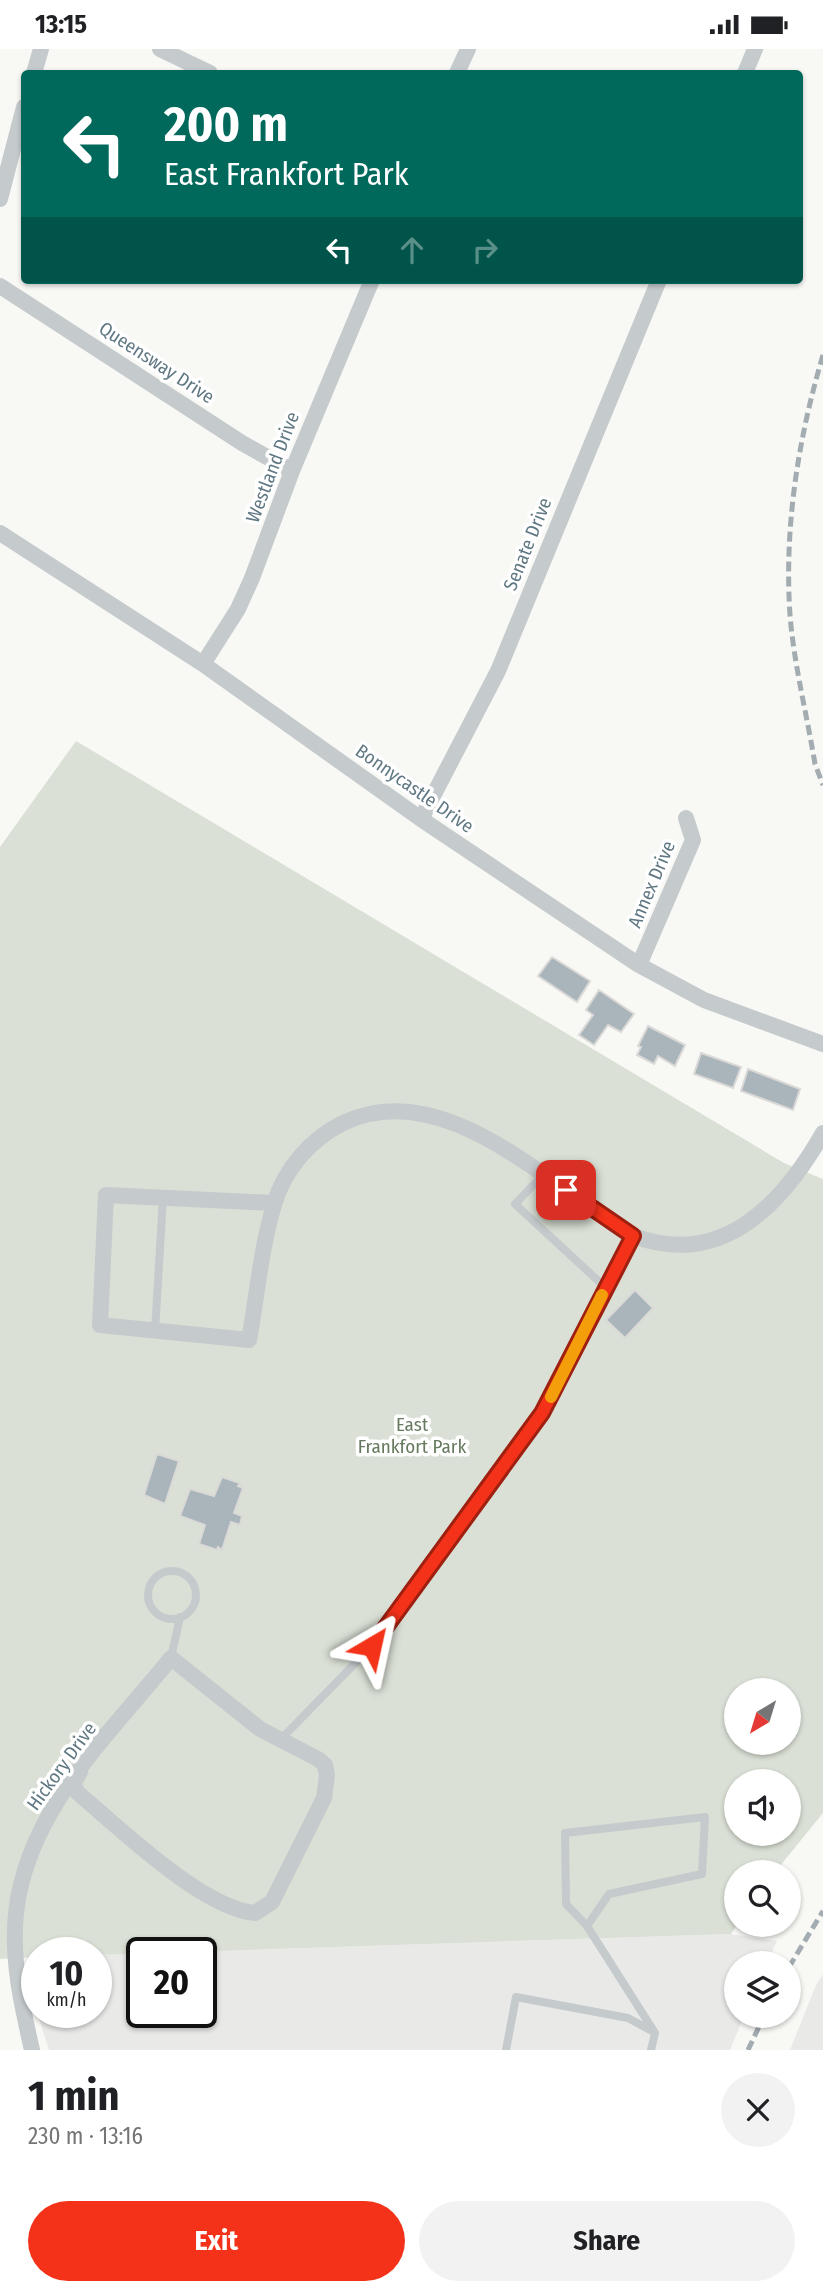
<!DOCTYPE html>
<html lang="en">
<head>
<meta charset="utf-8">
<style>
  :root { --surface:#fff; --page:#f2f2f2; --text:#202124; --muted:#757577; --accent:#f33219 }
  body { margin:0; font-family:"Fira Sans Condensed",sans-serif; background:var(--page); color:var(--text); height:100vh; display:flex; flex-direction:column; font-size:26px; white-space:nowrap }
  * { box-sizing:border-box; margin:0 }
  p { font-size:23px; color:var(--muted) }
  .icon { flex:none; width:38px; height:38px; fill:none; stroke:currentColor; stroke-width:2; stroke-linecap:round; stroke-linejoin:round }
  .map { position:relative; height:2001px; overflow:hidden }
  .details { display:flex; flex-direction:column; background:var(--surface); flex:1 }
  .details>* { flex:none }
  .banner { position:absolute; left:21px; top:21px; width:782px; height:214px; border-radius:7px; box-shadow:0 2px 5px #0004; background:#00695c; color:#fff; overflow:hidden }
  .needle { width:46px; rotate:218deg }
  .controls { position:absolute; left:724px; top:1629px; display:grid; gap:14px }
  .controls a { display:grid; place-items:center; width:77px; height:77px; border-radius:50%; background:var(--surface); box-shadow:0 2px 5px #0004; font-size:35px }
  .speed { position:absolute; left:21px; top:1888px; display:flex; gap:14px; font-size:35px; font-weight:700; text-align:center }
  .speed>* { display:grid; place-content:center; width:91px; height:91px; border-radius:50%; background:var(--surface); box-shadow:0 2px 5px #0004; line-height:1 }
  .speed small { font-size:18px; font-weight:400 }
  .speed .limit { border:4px solid #111; border-radius:10px; background:#fff; color:#111 }
  .pin { position:absolute; display:grid; place-items:center; width:60px; height:60px; color:#fff; margin:-30px; border-radius:14px; box-shadow:0 4px 10px #0006 }
  .me { position:absolute; width:77px; margin:-38px; rotate:36deg; stroke-linejoin:round; filter:drop-shadow(0 0 5px #0008) }
  .turn { display:flex; align-items:center; gap:24px; height:147px; padding:0 28px; font-size:32px }
  .turn .icon { width:91px; height:91px; stroke-width:2.5 }
  .turn b { display:block; font-size:49px; line-height:60px }
  .lanes { display:flex; align-items:center; height:66px; padding:0 28px; background:#0003; justify-content:center; gap:35px; direction:ltr }
  .lanes .off { opacity:.35 }
  .round { display:grid; place-items:center; flex:none; width:74px; height:74px; border-radius:37px; background:var(--page) }
  .summary { display:flex; align-items:center; justify-content:space-between; height:119px; padding:0 28px }
  h1 { font-size:42px; font-weight:700; line-height:52px }
  .action { display:flex; gap:14px; margin-top:auto; padding:14px 28px }
  .action a { flex:1; height:80px; border-radius:42px; background:var(--accent); color:#fff; font-size:28px; font-weight:700; line-height:80px; text-align:center }
  .action a+a { background:var(--page); color:var(--text) }
  .status { display:flex; justify-content:space-between; align-items:center; height:49px; padding:0 35px; background:var(--surface); direction:ltr }
  .status svg { height:19px; fill:currentColor }
  .map>svg:first-child { display:block }
  .built { fill:#e9e9e8; fill-rule:evenodd }
  .green { fill:#dae0d5; fill-rule:evenodd }
  .building { fill:#a9b5ba; stroke:#dad9d7; stroke-width:2 }
  .lines { fill:none; stroke-linecap:round; stroke-linejoin:round }
  .lane { stroke:#c5cacd; stroke-width:8 }
  .street { stroke:#c5cacd; stroke-width:16 }
  .rail { stroke:#a3acb1; stroke-width:5; stroke-dasharray:10 5; stroke-linecap:butt }
  .route-casing { stroke:#9e2010; stroke-width:18 }
  .route { stroke:#f33219; stroke-width:12 }
  .slow { stroke:#f59e0b; stroke-width:12 }
  .labels { text-anchor:middle; stroke-width:7; stroke-linejoin:round; paint-order:stroke }
  .street-label { font-size:19px; fill:#607883; stroke:#fff }
  .park-label { font-size:19px; fill:#677a60; stroke:#fff }
</style>
</head>
<body>
<div class="status"><b>13:15</b><svg viewBox="0 0 49 12"><path d="M0 12V9h3v3zM5 12V6h3v6zM10 12V3h3v9zM15 12V0h3v12zM26 1h20v11H26zM47 4h2v5h-2z"/></svg></div>
<div class="map">
<svg width="823" height="2001" viewBox="0 0 823 2001">
  <rect width="100%" height="100%" fill="#f8f8f5"/>
  <!-- built -->
  <path class="built" d="M731,1885L777,1892L767,1914H737V1967H744L730,2001H49L37,1964H96V1906ZM142,1904H201V1964H142Z
    M823,1925V2001H790L816,1936Z"/>
  <!-- green -->
  <path class="green" d="M76,692L784,1114L823,1130V1764L775,1823L737,1824V1876L731,1885L96,1906L37,1904V1908L0,1910V798ZM737,1642H789V1694H737ZM737,1732H789V1785H737Z"/>
  <!-- building -->
  <path class="building" d="M552,908L590,932L577,953L538,927Z
    M599,941L634,965L621,983L608,976L594,996L579,986L593,966L586,961Z
    M648,977L685,996L675,1017L658,1007L654,1015L637,1006L641,998L638,997Z
    M701,1004L741,1018L733,1039L694,1025Z
    M748,1020L800,1040L793,1061L741,1042Z
    M635,1241L653,1259L625,1289L606,1271Z
    M157,1405L179,1412L165,1455L144,1446Z
    M222,1428L240,1434L238,1437L243,1439L234,1464L242,1467L240,1476L231,1473L222,1501L218,1498L217,1501L199,1495L205,1476L180,1467L190,1440L214,1447Z"/>
  <g class="lines">
    <!-- lane -->
    <path class="lane" d="M543,1126L515,1155L606,1239
      M155,1282L163,1149
      M148 1546a24 24 0 1 1 48 0a24 24 0 1 1-48 0Z
      M171,1609L180,1568
      M280,1691L372,1597L543,1364L633,1187
      M587,1877L609,1845L702,1825L705,1768L565,1784L566,1855L587,1877L655,1984L651,2001
      M506,2001L516,1948L628,1969L652,1982"/>
    <!-- street -->
    <path class="street" d="M160,0L210,24
      M34,24L41,0
      M457,24L468,0
      M745,24L755,0
      M0,150L24,58
      M0,237L242,394L292,422
      M0,484L203,615L421,770L639,916L704,951L823,995
      M203,615L238,560L252,529L292,422L372,231
      M421,770L498,622L659,231
      M639,916L693,791L686,769
      M274,1154L106,1146L100,1276L249,1291C257,1247 261,1199 274,1156C284,1120 311,1090 343,1074C431,1032 522,1112 590,1158C604,1167 619,1182 634,1187C723,1220 783,1154 823,1084
      M32,2001C22,1957 11,1910 16,1864C27,1761 109,1686 171,1609L260,1680L318,1710L325,1716L327,1726L324,1749L272,1853L255,1864C203,1860 118,1778 78,1744L73,1735L80,1723"/>
    <!-- rail -->
    <path class="rail" d="M823,306C798,390 784,479 790,566C794,616 807,666 815,715L823,736
      M789,1918L823,1862
      M748,2001L764,1967"/>
  </g>
  <g class="lines">
    <defs>
      <path id="route" d="M372,1597L542,1364L633,1187L566,1141"/>
    </defs>
    <!-- route casing -->
    <use href="#route" class="route-casing"/>
    <!-- route -->
    <use href="#route" class="route"/>
    <!-- slow -->
    <path class="slow" d="M551,1348L602,1246"/>
  </g>
  <g class="labels">
    <!-- street labels -->
    <g class="street-label">
      <text transform="translate(157 313) rotate(33)" y="7">Queensway Drive</text>
      <text transform="translate(272 418) rotate(-69)" y="7">Westland Drive</text>
      <text transform="translate(527 495) rotate(-68)" y="7">Senate Drive</text>
      <text transform="translate(415 739) rotate(35)" y="7">Bonnycastle Drive</text>
      <text transform="translate(651 835) rotate(-67)" y="7">Annex Drive</text>
      <text transform="translate(61 1717) rotate(-54)" y="7">Hickory Drive</text>
    </g>
    <!-- park labels -->
    <g class="park-label">
      <text x="412" y="1382">East<tspan x="412" dy="22">Frankfort Park</tspan></text>
    </g>
  </g>
</svg>
<div class="controls">
<a><svg class="needle" viewBox="-14 -14 28 28"><path d="M0-13l5 13h-10z" fill="#e53935"/><path d="M0 13l5-13h-10z" fill="#757577"/></svg></a>
<a><svg class="icon" aria-label="sound" viewBox="0 0 24 24"><path d="M4 9h4l5-4v14l-5-4H4zM17 9q2 3 0 6"/></svg></a>
<a><svg class="icon" aria-label="search" viewBox="0 0 24 24"><circle cx="10" cy="10" r="6"/><path d="M15 15l6 6"/></svg></a>
<a><svg class="icon" aria-label="layers" viewBox="0 0 24 24"><path d="M12 4l9 5-9 5-9-5zM3 14l9 5 9-5"/></svg></a>
</div>
<div class="speed"><div>10<small>km/h</small></div><div class="limit">20</div></div>
<div class="pin" style="left:566px;top:1141px;background:#d93025"><svg class="icon" aria-label="arrive" viewBox="0 0 24 24"><path d="M6 21V4h12l-3 4 3 4H6"/></svg></div>
<svg class="me" style="left:372px;top:1597px" viewBox="-20 -20 40 40"><path d="M0-17L14 15 0 8-14 15z" fill="#f33219" stroke="#fff" stroke-width="4"/></svg>
<div class="banner">
<div class="turn"><svg class="icon" aria-label="left" viewBox="0 0 24 24"><path d="M17 20v-9H6M10 6l-5 5 5 5"/></svg><div><b>200 m</b>East Frankfort Park</div></div>
<div class="lanes"><svg class="icon" aria-label="left" viewBox="0 0 24 24"><path d="M17 20v-9H6M10 6l-5 5 5 5"/></svg><svg class="icon off" aria-label="ahead" viewBox="0 0 24 24"><path d="M12 20V5M6 11l6-6 6 6"/></svg><svg class="icon off" aria-label="right" viewBox="0 0 24 24"><path d="M7 20v-9h11M14 6l5 5-5 5"/></svg></div>
</div>
</div>
<section class="details">
<div class="summary"><div><h1>1 min</h1><p>230 m · 13:16</p></div><a class="round"><svg class="icon" aria-label="close" viewBox="0 0 24 24"><path d="M6 6l12 12M18 6L6 18"/></svg></a></div>
<div class="action"><a>Exit</a><a>Share</a></div>
</section>
</body>
</html>
